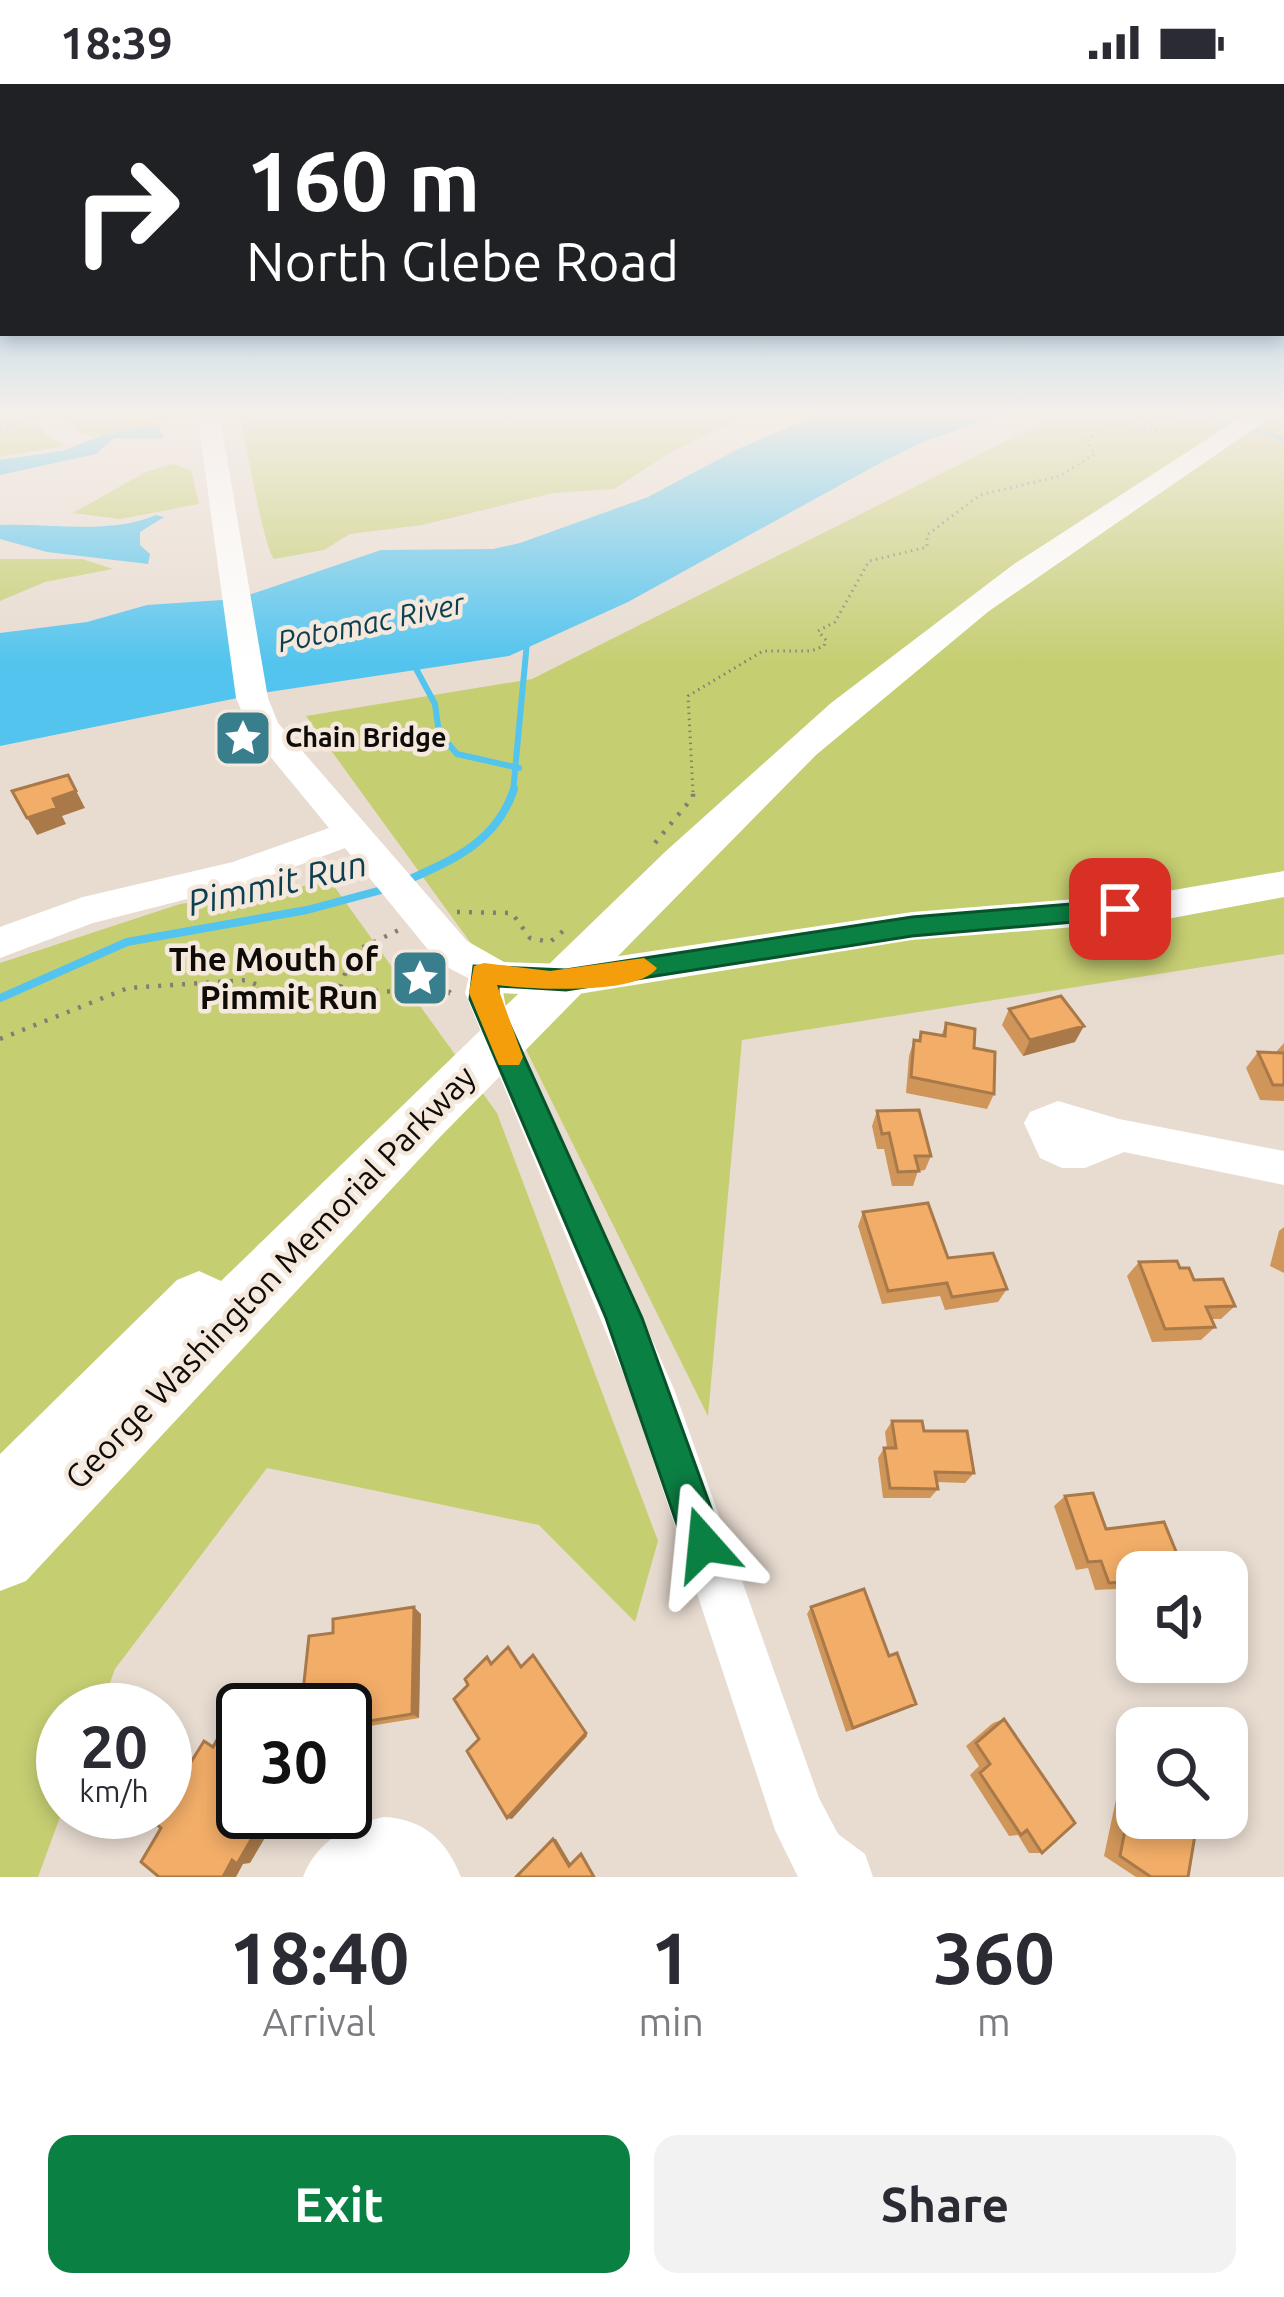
<!DOCTYPE html>
<html lang="en">
<head>
<meta charset="utf-8">
<style>
  :root { --surface:#fff; --page:#f2f2f3; --text:#2b2b33; --muted:#7c7c81; --accent:#0b8043 }
  body { margin:0; font-family:Ubuntu,sans-serif; background:var(--page); color:var(--text); height:100vh; display:flex; flex-direction:column; font-size:45px; white-space:nowrap }
  * { box-sizing:border-box; margin:0 }
  p { font-size:39px; color:var(--muted) }
  .icon { flex:none; width:66px; height:66px; fill:none; stroke:currentColor; stroke-width:2; stroke-linecap:round; stroke-linejoin:round }
  .map { position:relative; height:1793px; overflow:hidden }
  .panel { display:flex; flex-direction:column; background:var(--surface); flex:1 }
  .panel>* { flex:none }
  .hud { position:absolute; left:0px; top:0px; width:1284px; height:252px; box-shadow:0 6px 18px #0003; background:#202124; color:#fff; overflow:hidden }
  .buttons { position:absolute; left:1116px; top:1467px; display:grid; gap:24px }
  .buttons a { display:grid; place-items:center; width:132px; height:132px; border-radius:24px; background:var(--surface); box-shadow:0 6px 18px #0003; font-size:60px }
  .speed { position:absolute; left:36px; top:1599px; display:flex; gap:24px; font-size:60px; font-weight:700; text-align:center }
  .speed>* { display:grid; place-content:center; width:156px; height:156px; border-radius:50%; background:var(--surface); box-shadow:0 6px 18px #0003; line-height:1 }
  .speed small { font-size:30px; font-weight:400 }
  .speed .limit { border:6px solid #111; border-radius:18px; background:#fff; color:#111 }
  .pin { position:absolute; display:grid; place-items:center; width:102px; height:102px; color:#fff; margin:-51px; border-radius:24px; box-shadow:0 6px 18px #0006 }
  .me { position:absolute; width:132px; margin:-66px; rotate:342deg; stroke-linejoin:round; filter:drop-shadow(0 0 9px #0008) }
  .turn { display:flex; align-items:center; gap:42px; height:252px; padding:0 48px; font-size:54px }
  .turn .icon { width:156px; height:156px; stroke-width:2.5 }
  .turn b { display:block; font-size:84px; line-height:102px }
  .eta { display:flex; justify-content:space-evenly; align-items:center; height:204px; text-align:center }
  .eta b { font-size:72px; font-weight:700; line-height:84px }
  .primary-button { display:flex; gap:24px; margin-top:auto; padding:24px 48px }
  .primary-button a { flex:1; height:138px; border-radius:24px; background:var(--accent); color:#fff; font-size:48px; font-weight:700; line-height:138px; text-align:center }
  .primary-button a+a { background:var(--page); color:var(--text) }
  .status { display:flex; justify-content:space-between; align-items:center; height:84px; padding:0 60px; background:var(--surface); direction:ltr }
  .status svg { height:33px; fill:currentColor }
  .map>svg:first-child { display:block }
  .green { fill:#c6ce72 }
  .water { fill:#52c4ee }
  .lines { fill:none; stroke-linecap:round; stroke-linejoin:round }
  .stream-far2 { stroke:#52c4ee; stroke-width:4.5 }
  .stream-far1 { stroke:#52c4ee; stroke-width:6 }
  .stream { stroke:#52c4ee; stroke-width:8 }
  .path-far1 { stroke:#857d75; stroke-width:3; stroke-dasharray:1.5 4.5; stroke-linecap:butt }
  .path { stroke:#857d75; stroke-width:4.5; stroke-dasharray:3 9; stroke-linecap:butt }
  .minor { fill:#fff; fill-rule:evenodd }
  .major { fill:#fff; fill-rule:evenodd }
  .highway { fill:#fff; fill-rule:evenodd }
  .wall { fill:#d09559 }
  .shaded-wall { fill:#a97949 }
  .building { fill:#f2ad68; stroke:#a97949; stroke-width:3 }
  .route { fill:#0b8043; stroke:#07532c; stroke-width:3 }
  .slow { fill:#f59e0b }
  .labels { text-anchor:middle; stroke-width:9; stroke-linejoin:round; paint-order:stroke }
  .far-poi-label { font-size:27px; font-weight:bold; fill:#0f0b07; stroke:#f5e9de; text-anchor:start }
  .far-water-label { font-size:30px; font-style:italic; fill:#0c3f51; stroke:#f5e9de }
  .poi-label { font-size:33px; font-weight:bold; fill:#0f0b07; stroke:#f5e9de; text-anchor:end }
  .street-label { font-size:33px; fill:#0f0b07; stroke:#f5e9de }
  .water-label { font-size:36px; font-style:italic; fill:#0c3f51; stroke:#f5e9de }
</style>
</head>
<body>
<div class="status"><b>18:39</b><svg viewBox="0 0 49 12"><path d="M0 12V9h3v3zM5 12V6h3v6zM10 12V3h3v9zM15 12V0h3v12zM26 1h20v11H26zM47 4h2v5h-2z"/></svg></div>
<div class="map">
<svg width="1284" height="1793" viewBox="0 0 1284 1793">
  <rect width="100%" height="100%" fill="#e8dcd1"/>
  <!-- green -->
  <path class="green" d="M0,328H37L33,332L45,350L66,362L0,373Z
    M59,328H188C174,338 107,354 90,352C74,349 69,339 59,328Z
    M238,328H754L669,369L614,405L553,409L422,441L350,450L324,466L274,475C263,462 246,355 238,328Z
    M1064,328H1284V870L742,956L708,1332L478,869L306,632L532,595Z
    M172,380L191,386L199,420L120,435L73,429L146,388Z
    M0,475H82L113,485L45,498L0,517Z
    M331,798L497,1029L658,1457L635,1538L539,1441L267,1384L115,1585L100,1626H63V1725L38,1793H0V879L180,820Z"/>
  <!-- water -->
  <path class="water" d="M824,328H1012L925,357L882,378L628,518L509,572L262,609L0,662V549L87,538L147,521L237,515L381,466L493,465L520,459L648,413L738,365Z
    M158,340L164,354H114L96,370L0,391V376L62,367L104,351Z
    M156,431L164,433L140,448V461L150,470L148,480L47,468L0,455V441C52,439 109,451 156,431Z"/>
  <g class="lines">
    <!-- stream-far2 -->
    <path class="stream-far2" d="M1192,328L1284,355"/>
    <!-- stream-far1 -->
    <path class="stream-far1" d="M414,581L435,620L439,649L457,670L519,684
      M513,708L527,558"/>
    <!-- stream -->
    <path class="stream" d="M408,796C455,775 497,757 514,705
      M0,914L127,858L307,826L389,804"/>
    <!-- path-far1 -->
    <path class="path-far1" d="M1180,337L1210,338
      M0,345L49,328
      M693,708L688,612L763,567H811L824,562L826,556L818,547L835,538L869,477L927,463V451L980,411L1060,392L1095,370L1087,358L1106,338L1159,349L1140,332L1180,337L1156,328"/>
    <!-- path -->
    <path class="path" d="M655,759L693,713V705
      M457,828L512,829L530,854L550,858L569,842
      M432,889L453,912
      M339,906L450,909
      M0,955L128,904L247,896L296,920L339,906L353,868L401,845"/>
    <!-- minor -->
    <path class="minor" d="M484,877L496,880C503,894 503,919 510,937L674,1305L819,1714L838,1750L865,1770L873,1793H798L775,1746L630,1306L465,909L472,880Z
      M1058,1017L1119,1035L1284,1067V1101L1124,1068L1085,1084H1062L1040,1074L1024,1039L1030,1028Z
      M384,1733C424,1735 447,1757 461,1793H303C317,1757 347,1741 384,1733Z"/>
    <!-- major -->
    <path class="major" d="M197,328H219L268,614L278,639L467,857L504,878L566,880L912,828L1162,808L1284,787V813L1162,836L912,856L566,912L497,909L439,879L345,764L254,798L93,839L0,874V843L83,813L233,778L329,744L251,649L236,614Z"/>
    <!-- highway -->
    <path class="highway" d="M1249,328H1278L989,527L816,671L440,1053L26,1497L0,1507V1370L177,1196L199,1187L221,1197L666,767L831,619L1014,480Z"/>
  </g>
  <!-- wall -->
  <path class="wall" d="M1009,925L1075,958L1023,972L1002,941Z
    M946,939L974,964L994,1010L987,1025L906,1009L909,972L914,956L918,957L921,948L941,952Z
    M1284,959V1017L1260,1016L1246,984L1258,968H1276Z
    M877,1027L931,1072L925,1086L918,1087L913,1102H892L884,1065H877L872,1042Z
    M863,1128L948,1174L1007,1205L998,1218L945,1226L940,1212L882,1220L858,1142Z
    M1284,1143V1189L1270,1182L1279,1147Z
    M1139,1178L1180,1184L1194,1196L1235,1222L1221,1235H1211L1215,1243L1201,1256L1152,1258L1127,1192Z
    M892,1337L924,1347L974,1389L965,1399L937,1398L938,1405L930,1414H883L878,1374L884,1364H887L885,1348Z
    M1065,1412L1106,1445L1137,1488V1504L1095,1506L1088,1484L1076,1486L1054,1422Z
    M811,1523L908,1624L846,1648L807,1530Z
    M421,1530L419,1634L345,1646V1626L333,1549Z
    M1004,1635L1042,1769H1029L1018,1751L1009,1752L970,1691L979,1682L966,1662L993,1639Z
    M1133,1704L1188,1793H1136L1104,1772L1118,1706Z"/>
  <!-- shaded-wall -->
  <path class="shaded-wall" d="M68,691L85,724L62,732L66,740L37,751L27,734L53,715Z
    M1084,942L1075,958L1023,972L1030,956Z
    M414,1523L421,1530L419,1634L412,1630Z
    M223,1645L236,1649L243,1654V1659Z
    M586,1649L587,1652L512,1735L507,1734Z
    M275,1728H287L274,1752H266L250,1779L243,1780L236,1793H223L232,1776L256,1747Z
    M553,1755H556L572,1782H569Z"/>
  <!-- building -->
  <path class="building" d="M68,691L76,707L53,715L57,724L27,734L12,707Z
    M1061,912L1084,942L1030,956L1009,925Z
    M946,939L975,945L974,964L995,968L994,1010L911,993L914,956L920,957L921,948L945,952Z
    M1258,968L1284,969V1001H1273Z
    M919,1026L931,1072H915L919,1087L898,1088L889,1049L882,1050L877,1027Z
    M928,1119L948,1174L993,1169L1007,1205L952,1213L947,1199L888,1207L863,1128Z
    M1177,1177L1180,1184H1189L1194,1196L1223,1195L1235,1222L1206,1223L1215,1243L1165,1245L1139,1178Z
    M892,1337H922L924,1347H967L974,1389L935,1388L938,1405L890,1404L884,1364H896Z
    M1093,1409L1106,1445L1164,1438L1184,1487L1137,1488V1497L1109,1499L1101,1477L1088,1478L1065,1412Z
    M864,1505L889,1572L897,1569L916,1620L853,1644L811,1523Z
    M414,1523L412,1630L345,1641V1626H301L309,1552L333,1549V1535Z
    M508,1563L521,1583L533,1571L586,1649L507,1734L467,1667L479,1655L454,1615L468,1601L465,1595L487,1573L491,1580Z
    M1004,1635L1075,1739L1042,1769L1027,1746L1021,1751L980,1689L990,1680L976,1659Z
    M223,1645L243,1659V1728H275L262,1752L256,1747L237,1780L232,1776L223,1793H159L141,1778L161,1744L154,1738L160,1728H165V1720L204,1657L213,1663Z
    M1133,1704L1137,1707V1734H1179L1196,1745L1188,1793H1151L1120,1772Z
    M553,1755L569,1782L581,1770L594,1793H516Z"/>
  <!-- sky -->
  <linearGradient id="sky" x2="0" y2="1"><stop stop-color="#6cbaea"/><stop offset="0.57" stop-color="#f5efea"/><stop offset="1" stop-color="#f5efea" stop-opacity="0"/></linearGradient>
  <rect width="1284" height="579" fill="url(#sky)"/>
  <!-- route -->
  <path class="route" d="M1120,816L1133,825L1120,834L912,852L566,906L498,902V915L642,1234L724,1460L718,1475L704,1480L689,1475L606,1234L470,915L474,882L566,886L912,833Z"/>
  <!-- slow -->
  <path class="slow" d="M644,874L657,884C638,912 529,905 497,901L523,973L519,981H499L469,909L474,882L484,879L550,887Z"/>
  <!-- icons -->
  <defs>
    <symbol id="sight-square" viewBox="-11 -11 22 22"><rect x="-9" y="-9" width="18" height="18" rx="4" fill="#397e8c" stroke="#f5e9de"/><path d="M0-6L1.8-2.2L6-1.7L2.9 1.2L3.7 5.4L0 3.3L-3.7 5.4L-2.9 1.2L-6-1.7L-1.8-2.2Z" fill="#fff"/></symbol>
  </defs>
  <g fill-rule="evenodd">
    <use href="#sight-square" x="210" y="621" width="66" height="66"/>
    <use href="#sight-square" x="387" y="861" width="66" height="66"/>
  </g>
  <g class="labels">
    <!-- far-poi labels -->
    <g class="far-poi-label">
      <text x="285" y="663">Chain Bridge</text>
    </g>
    <!-- far-water labels -->
    <g class="far-water-label">
      <text transform="translate(371 539) rotate(-12)" y="10">Potomac River</text>
    </g>
    <!-- poi labels -->
    <g class="poi-label">
      <text x="378" y="887">The Mouth of<tspan x="378" dy="38">Pimmit Run</tspan></text>
    </g>
    <!-- street labels -->
    <g class="street-label">
      <text transform="translate(270 1193) rotate(-46)" y="12">George Washington Memorial Parkway</text>
    </g>
    <!-- water labels -->
    <g class="water-label">
      <text transform="translate(277 799) rotate(-13)" y="13">Pimmit Run</text>
    </g>
  </g>
</svg>
<div class="buttons">
<a><svg class="icon" aria-label="sound" viewBox="0 0 24 24"><path d="M4 9h4l5-4v14l-5-4H4zM17 9q2 3 0 6"/></svg></a>
<a><svg class="icon" aria-label="search" viewBox="0 0 24 24"><circle cx="10" cy="10" r="6"/><path d="M15 15l6 6"/></svg></a>
</div>
<div class="speed"><div>20<small>km/h</small></div><div class="limit">30</div></div>
<div class="pin" style="left:1120px;top:825px;background:#d93025"><svg class="icon" aria-label="arrive" viewBox="0 0 24 24"><path d="M6 21V4h12l-3 4 3 4H6"/></svg></div>
<svg class="me" style="left:704px;top:1460px" viewBox="-20 -20 40 40"><path d="M0-17L14 15 0 8-14 15z" fill="#0b8043" stroke="#fff" stroke-width="4"/></svg>
<div class="hud">
<div class="turn"><svg class="icon" aria-label="right" viewBox="0 0 24 24"><path d="M7 20v-9h11M14 6l5 5-5 5"/></svg><div><b>160 m</b>North Glebe Road</div></div>
</div>
</div>
<section class="panel">
<div class="eta">
<div><b>18:40</b><p>Arrival</p></div>
<div><b>1</b><p>min</p></div>
<div><b>360</b><p>m</p></div>
</div>
<div class="primary-button"><a>Exit</a><a>Share</a></div>
</section>
</body>
</html>
